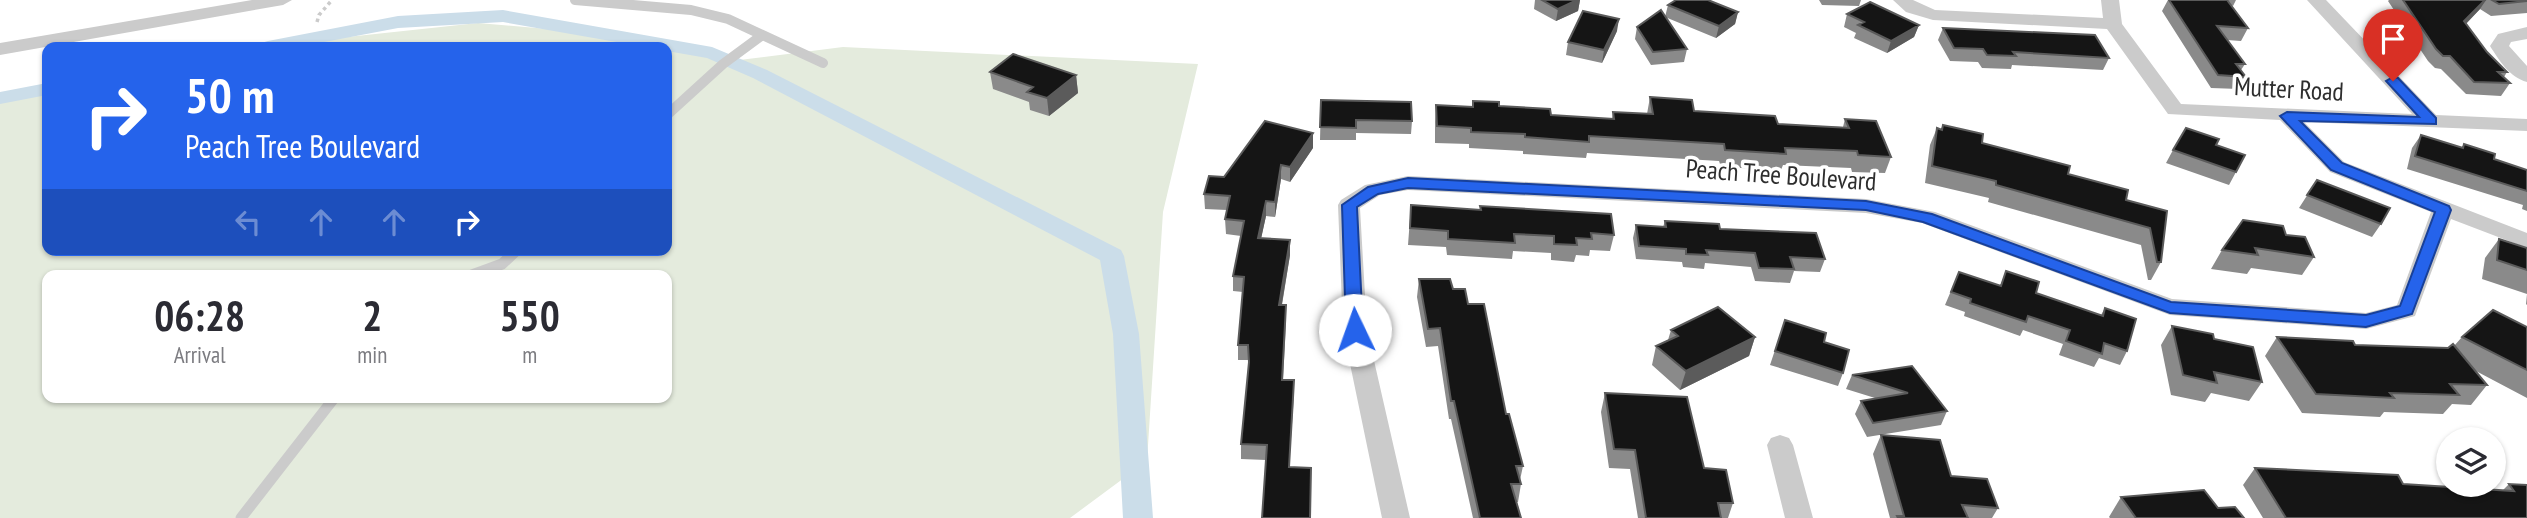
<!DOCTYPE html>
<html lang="en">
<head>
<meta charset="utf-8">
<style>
  :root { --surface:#fff; --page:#f7f7f7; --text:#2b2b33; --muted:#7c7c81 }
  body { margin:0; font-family:"PT Sans Narrow",sans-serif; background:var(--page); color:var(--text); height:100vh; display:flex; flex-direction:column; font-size:26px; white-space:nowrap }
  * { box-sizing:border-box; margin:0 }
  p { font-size:23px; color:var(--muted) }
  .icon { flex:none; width:38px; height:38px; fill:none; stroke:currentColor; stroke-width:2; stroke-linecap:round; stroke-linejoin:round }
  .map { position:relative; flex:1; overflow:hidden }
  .details { position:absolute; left:42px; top:270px; width:630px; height:133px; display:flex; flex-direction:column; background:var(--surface); border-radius:14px; box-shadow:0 2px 5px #0004 }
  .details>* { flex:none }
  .top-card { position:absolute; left:42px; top:42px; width:630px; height:214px; border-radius:14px; box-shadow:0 2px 5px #0004; background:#2563eb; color:#fff; overflow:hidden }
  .tools { position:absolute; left:2436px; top:427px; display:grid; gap:14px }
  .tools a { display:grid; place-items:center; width:70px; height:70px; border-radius:50%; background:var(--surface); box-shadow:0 2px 5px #0004; font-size:35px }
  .pin { position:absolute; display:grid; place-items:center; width:60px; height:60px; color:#fff; margin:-72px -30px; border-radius:50% 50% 50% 0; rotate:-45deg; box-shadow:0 0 7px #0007 }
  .pin .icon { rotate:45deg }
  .me { position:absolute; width:77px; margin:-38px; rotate:357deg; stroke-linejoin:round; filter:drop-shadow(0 0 5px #0008) }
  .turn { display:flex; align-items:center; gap:24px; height:147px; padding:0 28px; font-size:32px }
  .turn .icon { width:91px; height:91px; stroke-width:2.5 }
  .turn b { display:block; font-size:49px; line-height:60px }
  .lanes { display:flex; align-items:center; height:66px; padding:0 28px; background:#0003; justify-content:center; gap:35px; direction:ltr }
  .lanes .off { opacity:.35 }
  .eta { display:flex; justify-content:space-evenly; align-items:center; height:119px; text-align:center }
  .eta b { font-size:42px; font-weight:700; line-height:49px }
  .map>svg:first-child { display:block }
  .green { fill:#e4ebdd; fill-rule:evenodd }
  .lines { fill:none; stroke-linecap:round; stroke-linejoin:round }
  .canal { fill:#cbdde9; fill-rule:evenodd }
  .path { stroke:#cbcbcb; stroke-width:3.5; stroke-dasharray:3.5 3.5; stroke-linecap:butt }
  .service-far1 { stroke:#cbcbcb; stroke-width:10 }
  .service { stroke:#cbcbcb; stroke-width:11 }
  .minor { fill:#cbcbcb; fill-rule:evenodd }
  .wall { fill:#8a8a8a }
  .shaded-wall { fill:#5b5b5b }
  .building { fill:#151515; stroke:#5b5b5b; stroke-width:2 }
  .route { fill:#2563eb; stroke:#184099; stroke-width:2 }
  .labels { text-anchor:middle; stroke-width:7; stroke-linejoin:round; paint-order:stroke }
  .street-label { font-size:26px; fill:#2e2e2e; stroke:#fff }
</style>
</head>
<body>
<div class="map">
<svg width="2527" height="518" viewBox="0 0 2527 518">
  <rect width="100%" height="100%" fill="#fff"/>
  <!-- green -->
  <path class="green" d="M478,23L650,38L723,62L843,47L1198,64L1163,212L1147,461L1070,518H0V93L47,84V250H667V47H253ZM47,275H667V397H47Z"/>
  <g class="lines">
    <!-- canal -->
    <path class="canal" d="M503,10L712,47L767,70L1121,250L1124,256L1139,334L1153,518H1123L1113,334L1100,260L753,78L707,58L667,51V47H645L503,22L398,28L298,47H258L261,43L268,41L398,16Z
      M47,83V95L0,104V92Z"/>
    <!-- path -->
    <path class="path" d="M317,22L319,15L332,0"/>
    <!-- service-far1 -->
    <path class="service-far1" d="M575,0L691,10L728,19L823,63
      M667,115L723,64L761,36"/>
    <!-- service -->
    <path class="service" d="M472,275L502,264L517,250
      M241,518L335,397"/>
    <!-- minor -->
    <path class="minor" d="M252,0H292L283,5L0,55V43Z
      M1893,0H1913L1935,10L2103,18L2101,0H2119L2122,24L2181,104L2412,114L2307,0H2326L2436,115L2527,119V131L2304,122L2344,162L2527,233V248L2451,219L2415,316L2366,329L2170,315L1922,223L1866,213L1408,190L1380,195L1360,208L1367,330L1410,518H1382L1343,330L1338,205L1341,200L1365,185L1408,176L1866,199L1935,212L2172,299L2366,313L2397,305L2431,212L2330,172L2280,120L2168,114L2107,29L1933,20L1906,12Z
      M2527,27V39L2511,42L2509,46L2527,66V82C2509,77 2499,60 2490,46L2498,34Z
      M1780,435L1789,438L1793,445L1813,518H1785L1767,445L1771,438Z"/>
  </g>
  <!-- wall -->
  <path class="wall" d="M1535,0H1580L1578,11L1556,21L1534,9Z
    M1819,0H1861L1859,6L1822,5Z
    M2168,0H2236L2233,6L2231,5L2248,28L2241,41L2227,40L2245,64L2241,70L2246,77L2239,89L2211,88L2162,11Z
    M2389,0H2527V13L2491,16L2480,9L2466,24L2487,52L2507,72L2504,77L2510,83L2501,96L2466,94L2441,69L2435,68L2428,61L2388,1Z
    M1668,5L1738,12L1735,24L1716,38L1665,17Z
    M1847,14L1919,25L1914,37L1887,53L1854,38L1856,33L1844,27Z
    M1637,27L1687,49L1684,62L1651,65L1635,39Z
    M1943,28L2109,58L2103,70L2012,65L2011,69L1982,68L1978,62L1950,61L1938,40Z
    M1617,31L1602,63L1566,55L1568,42Z
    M990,72L1076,75L1078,93L1049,116L1030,110L1029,102L993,89Z
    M1650,97L1694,111L1778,124L1843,127L1845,119L1891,157L1885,173L1852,172L1851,168L1783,165L1781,170L1721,167L1719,161L1587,153L1586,158L1523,154V151L1469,148V144L1435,143V122L1436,105L1472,107L1473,101L1551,115L1612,119L1613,112L1647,114Z
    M1321,100L1412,121L1411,134L1356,133V140H1320Z
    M1943,125L1982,143L2068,174L2126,200L2167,211L2161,262L2151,280H2148L2141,245L1988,202L1989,198L1925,183L1930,145L1937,128L1941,129Z
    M2421,135L2462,148L2464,144L2494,159L2527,170V211L2522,209L2523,205L2407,169L2412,148Z
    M1313,148L1290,182L1281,179L1275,217L1266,216L1261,238L1290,255L1282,305L1286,321L1283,380L1294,395L1289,468L1310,518L1266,460L1241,459V444L1249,360H1238V345L1243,292L1233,291V276L1241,236L1226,234L1225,219L1227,210L1205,209L1204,194L1224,177Z
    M2173,150L2236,172L2229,185L2166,163Z
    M2317,180L2381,224L2372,237L2299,208Z
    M1411,205L1480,210V206L1614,235L1610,251L1590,250L1589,256L1576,255L1574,262L1551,260V253L1513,251L1512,259L1447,255L1446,247L1408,245Z
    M1665,221L1720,229L1825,259L1820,272L1794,271L1790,283L1755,281L1751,267L1705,263L1704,269L1683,267L1682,262L1636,259L1633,238L1636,225L1663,227Z
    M2286,235L2314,257L2302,275L2251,268L2247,274L2211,269L2222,250Z
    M2499,239L2527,248V305L2526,304L2527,294L2482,279L2485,258Z
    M2006,271L2036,293L2101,315L2105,308L2127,351L2120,365L2099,358L2094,367L2059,355L2063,344L2023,330L2020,336L1964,316L1965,312L1945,305L1959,272L2000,286Z
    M1419,279L1453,289L1468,304L1523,466L1520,480L1521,484L1518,502H1517L1521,518H1473L1451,419H1449L1438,346L1426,347L1417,297Z
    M1785,320L1824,342L1843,373L1838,386L1770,365Z
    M2172,326L2214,339L2262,382L2249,401L2211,393L2205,402L2171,395L2161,345Z
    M2527,327V398L2474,370L2487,385L2471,405L2452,404L2443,414L2384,412L2380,417L2302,413L2265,356L2277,337L2355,345L2448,348L2454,346L2462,337Z
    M1671,330L1755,337L1749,356L1680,390L1652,365L1656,346L1668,340Z
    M1912,366L1947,411L1941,425L1867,437L1855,414L1861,401L1875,398L1846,389L1852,375Z
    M1605,393L1704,468L1733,503L1728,518H1638L1630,469L1609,468L1601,412Z
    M1881,435L1951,476L1998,508L1992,518H1890L1873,454Z
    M2255,468L2403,484L2503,490L2509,484L2527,485V518H2263L2243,485Z
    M2121,497L2218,508L2244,518H2110L2109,517Z"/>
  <!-- shaded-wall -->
  <path class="shaded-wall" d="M1577,0H1580L1578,11L1556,21L1558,9Z
    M2485,0H2486L2480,9L2456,34L2464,21Z
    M1738,12L1735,24L1716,38L1719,26Z
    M1619,19L1617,31L1602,63L1604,50Z
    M1919,25L1914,37L1887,53L1891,41Z
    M1076,75L1078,93L1049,116L1047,98Z
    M1313,133V148L1290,182V167Z
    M1281,165V179L1275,217V202Z
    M1266,201V216L1258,253V238Z
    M1290,240V255L1279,321V305Z
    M1755,337L1749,356L1680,390L1686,371Z"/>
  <!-- building -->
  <path class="building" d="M1542,0H1577L1558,9Z
    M1676,0H1708L1738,12L1719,26L1668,5Z
    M2169,0H2227L2248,28L2217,26L2245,64H2236L2246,77L2218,75Z
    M2403,0H2485L2464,21L2487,52L2507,72H2498L2510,83L2474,82L2450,56H2443L2436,49Z
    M2492,0H2527V1L2499,4Z
    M1870,2L1919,25L1891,41L1858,25L1864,22L1847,14Z
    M1661,10L1687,49L1653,52L1637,27Z
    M1583,11L1619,19L1604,50L1568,42Z
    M1943,28L2095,35L2109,58L2013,52L2016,56L1987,55L1983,49L1954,48Z
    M1013,54L1076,75L1047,98L1027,92L1033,87L990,72Z
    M1650,97L1692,100L1694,111L1775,116L1778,124L1849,128L1845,119L1876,121L1891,157L1858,155L1857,151L1785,148L1786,154L1725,150L1724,144L1589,136V142L1525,137V134L1471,132V128L1437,126L1436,105L1473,107V101L1499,102V106L1550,109L1551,115L1614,119L1613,112L1653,114Z
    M1321,100L1411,102L1412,121L1356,120V128L1320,127Z
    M1265,121L1313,133L1290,167L1281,165L1275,202L1266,201L1258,238L1290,240L1279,305H1286L1282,380H1294L1289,467L1311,468L1310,518H1262L1267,445L1241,444L1249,362L1248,345H1238L1244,277L1233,276L1244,221L1225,219L1230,196L1204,194L1209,176L1224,177Z
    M1943,125L1983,134L1982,143L2070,166L2068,174L2128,190L2126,200L2167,211L2161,262H2157L2150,228L1996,185V181L1932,166L1937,128L1942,130Z
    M2186,128L2219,139L2216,145L2245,155L2236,172L2173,150Z
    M2421,135L2463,148L2464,144L2495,154L2494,159L2527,170V191L2415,156Z
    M2317,180L2390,208L2381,224L2307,195Z
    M1411,205L1481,210L1480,206L1611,214L1614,235L1591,233L1592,239L1576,238L1577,245L1554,244V236L1514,234L1515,243L1448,239V231L1410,228Z
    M2243,220L2283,226L2286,235L2305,237L2314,257L2255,248L2258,255L2222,250Z
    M1665,221L1719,224L1720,229L1816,233L1825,259L1790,257L1794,269L1759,268L1755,253L1706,250L1708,255L1686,254V249L1639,246L1636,225L1666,227Z
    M2499,239L2527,248V270L2497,260Z
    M2006,271L2039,282L2036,293L2103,316L2105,308L2136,319L2127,351L2104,343L2102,354L2066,341L2070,330L2028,316L2026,322L1970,303L1971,299L1951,292L1959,272L2001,286Z
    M1419,279H1450L1453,289H1465L1468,304H1484L1506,414H1509L1523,466H1516L1521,484H1511L1521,518H1480L1454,401H1451L1440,328L1428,329Z
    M1718,307L1755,337L1686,371L1656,346L1678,336L1671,330Z
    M2493,310L2527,327V370L2462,337Z
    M1785,320L1826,333L1824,342L1849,350L1843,373L1775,351Z
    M2172,326L2213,334L2214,339L2253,347L2262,382L2214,372L2217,383L2183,375Z
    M2277,337L2353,341L2355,345L2448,348L2453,344L2487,385L2450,384L2459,395L2390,393L2394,398L2316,394Z
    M1912,366L1947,411L1873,423L1861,401L1908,393L1852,375Z
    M1605,393L1687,397L1704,468L1726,470L1733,503H1718L1721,518H1646L1635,450L1614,449Z
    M1881,435L1940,440L1951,476L1987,479L1998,508L1962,505L1968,518H1898L1897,516H1904Z
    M2255,468L2398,475L2403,484L2514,491L2509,484L2527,485V518H2286Z
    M2204,490L2218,508L2235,507L2244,518H2136L2121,497Z"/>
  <!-- route -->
  <path class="route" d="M2393,77L2398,78L2436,118V124L2300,121L2342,163L2449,206L2451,210L2412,314L2366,327L2170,313L1923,222L1866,210L1408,188L1378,194L1357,207L1363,330L1355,336L1346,330L1342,205L1368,187L1408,178L1866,201L1932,214L2171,302L2366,315L2400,306L2435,212L2331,170L2280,116L2287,112L2419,117L2386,81Z"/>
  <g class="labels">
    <!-- street labels -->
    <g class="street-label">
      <text transform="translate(2289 89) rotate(3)" y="9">Mutter Road</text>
      <text transform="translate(1781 175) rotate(4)" y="9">Peach Tree Boulevard</text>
    </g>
  </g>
</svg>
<div class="tools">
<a><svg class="icon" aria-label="layers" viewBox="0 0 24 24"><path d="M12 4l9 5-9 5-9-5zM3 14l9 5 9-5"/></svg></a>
</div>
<div class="pin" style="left:2393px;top:81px;background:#d93025"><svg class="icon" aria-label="arrive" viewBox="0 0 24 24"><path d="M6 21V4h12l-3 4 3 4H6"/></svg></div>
<svg class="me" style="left:1355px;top:330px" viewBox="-20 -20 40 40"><circle r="19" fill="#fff"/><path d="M0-13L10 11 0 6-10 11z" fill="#2563eb"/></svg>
<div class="top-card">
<div class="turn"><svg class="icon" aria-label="right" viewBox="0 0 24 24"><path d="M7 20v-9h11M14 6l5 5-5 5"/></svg><div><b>50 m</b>Peach Tree Boulevard</div></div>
<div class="lanes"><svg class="icon off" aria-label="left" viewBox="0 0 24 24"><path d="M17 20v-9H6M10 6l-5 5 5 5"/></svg><svg class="icon off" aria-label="ahead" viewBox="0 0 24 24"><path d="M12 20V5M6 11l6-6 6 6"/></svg><svg class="icon off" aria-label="ahead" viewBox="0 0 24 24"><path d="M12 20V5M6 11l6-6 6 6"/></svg><svg class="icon" aria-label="right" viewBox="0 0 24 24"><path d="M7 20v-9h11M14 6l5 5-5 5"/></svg></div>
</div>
<section class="details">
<div class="eta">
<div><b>06:28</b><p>Arrival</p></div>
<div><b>2</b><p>min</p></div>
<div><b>550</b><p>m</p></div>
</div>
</section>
</div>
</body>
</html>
